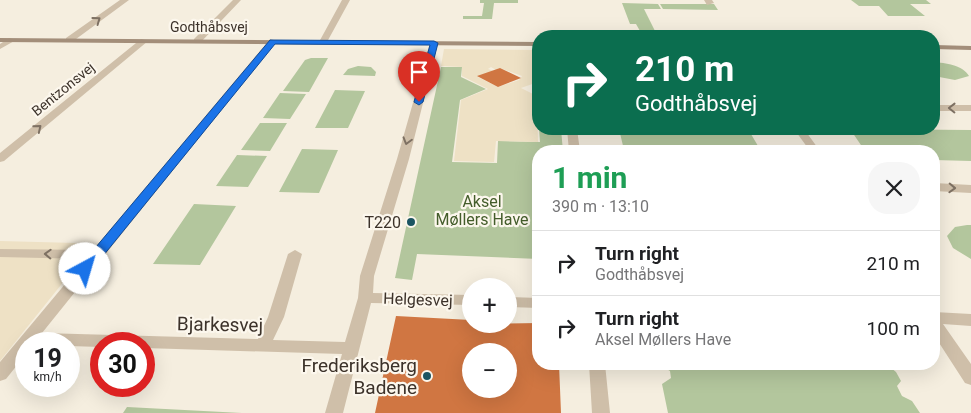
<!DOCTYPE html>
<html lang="en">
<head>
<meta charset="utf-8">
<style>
  :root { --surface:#fff; --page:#f6f6f6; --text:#202124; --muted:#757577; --line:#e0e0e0 }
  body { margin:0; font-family:Roboto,sans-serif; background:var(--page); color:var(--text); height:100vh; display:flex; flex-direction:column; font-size:19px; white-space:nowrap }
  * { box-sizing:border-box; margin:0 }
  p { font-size:16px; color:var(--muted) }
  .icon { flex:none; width:28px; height:28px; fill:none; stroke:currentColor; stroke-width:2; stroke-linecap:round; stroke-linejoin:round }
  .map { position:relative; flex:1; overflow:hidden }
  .panel { position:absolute; left:532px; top:145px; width:408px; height:225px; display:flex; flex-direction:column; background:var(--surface); border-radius:20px; box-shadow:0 5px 20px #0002 }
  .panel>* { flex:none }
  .top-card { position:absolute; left:532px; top:30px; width:408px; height:105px; border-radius:20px; box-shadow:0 5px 20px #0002; background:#0b6e4f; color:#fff; overflow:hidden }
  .fabs { position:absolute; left:462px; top:278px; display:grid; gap:10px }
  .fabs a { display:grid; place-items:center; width:55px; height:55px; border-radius:50%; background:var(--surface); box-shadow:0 5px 20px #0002; font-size:25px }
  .speed { position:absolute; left:15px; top:332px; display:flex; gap:10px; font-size:25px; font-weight:700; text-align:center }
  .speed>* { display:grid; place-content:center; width:65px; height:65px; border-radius:50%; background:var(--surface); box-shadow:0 5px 20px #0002; line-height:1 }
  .speed small { font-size:12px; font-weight:400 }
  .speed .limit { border:8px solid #d22; background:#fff; color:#111 }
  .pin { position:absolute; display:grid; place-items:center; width:42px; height:42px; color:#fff; margin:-51px -21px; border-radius:50% 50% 50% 0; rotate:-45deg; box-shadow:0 0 5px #0007 }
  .pin .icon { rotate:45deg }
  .me { position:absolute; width:55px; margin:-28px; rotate:39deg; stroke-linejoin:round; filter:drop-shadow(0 0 4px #0008) }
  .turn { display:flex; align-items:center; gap:18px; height:105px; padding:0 20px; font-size:22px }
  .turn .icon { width:65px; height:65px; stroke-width:2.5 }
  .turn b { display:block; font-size:35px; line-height:42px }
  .round { display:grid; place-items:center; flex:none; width:52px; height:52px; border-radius:20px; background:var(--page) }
  .summary { display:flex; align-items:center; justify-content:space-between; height:85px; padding:0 20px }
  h1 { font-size:30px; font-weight:700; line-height:38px; color:#1e9e55 }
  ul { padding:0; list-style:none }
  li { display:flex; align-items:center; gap:15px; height:65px; padding:0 20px; border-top:1px solid var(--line) }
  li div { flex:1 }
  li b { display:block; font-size:19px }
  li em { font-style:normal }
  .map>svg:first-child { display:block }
  .green { fill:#b3c69d }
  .plaza { fill:#eee1c5; fill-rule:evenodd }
  .building { fill:#d07642; fill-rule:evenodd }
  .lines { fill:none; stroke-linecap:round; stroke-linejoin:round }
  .street { fill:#cfbfa9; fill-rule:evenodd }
  .secondary { fill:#a38e7a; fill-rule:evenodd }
  .oneway { stroke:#7e7163 }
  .route { fill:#1a73e8; stroke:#114b97 }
  .poi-dot { fill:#1b5462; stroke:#fcf7ed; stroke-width:2 }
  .labels { text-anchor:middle; stroke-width:4.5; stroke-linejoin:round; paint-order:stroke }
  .far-street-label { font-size:14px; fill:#3c322a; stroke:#fcf7ed }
  .park-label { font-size:16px; fill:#445d2b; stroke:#fcf7ed }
  .poi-label { font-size:16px; fill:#3c322a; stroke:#fcf7ed; text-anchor:end }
  .street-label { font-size:16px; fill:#3c322a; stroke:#fcf7ed }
  .near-street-label { font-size:19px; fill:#3c322a; stroke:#fcf7ed }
  .near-poi-label { font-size:19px; fill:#3c322a; stroke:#fcf7ed; text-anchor:end }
</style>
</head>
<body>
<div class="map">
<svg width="971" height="413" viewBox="0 0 971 413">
  <rect width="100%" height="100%" fill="#f5eedf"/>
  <!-- green -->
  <path class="green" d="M480,0H518V3H494L492,19H463V16H482L484,3H480Z
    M851,0H926L931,4H910L925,16H888L879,6H859Z
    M622,3L658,4L661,9H644L655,31H640L636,24H630Z
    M660,4H714L718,10L663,9Z
    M311,58H328L309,92L283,91L305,60Z
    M934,62C945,63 963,65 969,76L955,80L934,76Z
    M358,66L371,67L376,72L375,76L343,75L348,69Z
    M441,67H462L461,77L486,89L460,100L452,162L497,163L498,141L540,142L539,129H561L563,151H539V259L417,254L412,280L395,278Z
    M335,90L365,91L348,128H315Z
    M280,93L306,94L290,119L263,118Z
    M260,123H287L270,151L241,150Z
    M619,129H748L761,151L624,150Z
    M850,129L971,130V161L934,160V151H865Z
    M302,149L338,150L319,193L279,192Z
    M237,155L267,156L248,187L216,186Z
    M194,204L236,206L200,265L153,264Z
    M967,225H971V259L953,248L947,236L955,227Z
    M658,364H780L890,367L896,372L901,381L897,386L902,396L912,401L920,413H668L662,384L671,378L670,371Z
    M127,407L242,413H123Z"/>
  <!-- plaza -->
  <path class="plaza" d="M444,49L539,50L538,82L521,88L537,96L538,142L496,141L494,162L454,161L461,100L488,89L462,76V67L441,66ZM491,67L496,70L500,68L522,76L519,80L498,87L478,77L494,71L488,69Z
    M0,241L76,243L89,250L0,361Z"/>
  <!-- building -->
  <path class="building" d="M500,68L521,78L498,87L477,76Z
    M396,316L471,320V324L539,323V364H559L561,413H375ZM471,351H509V389H471Z"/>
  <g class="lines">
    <!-- street -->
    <path class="street" d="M120,0H129L72,42H66V38Z
      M233,0H241L200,43H194V39Z
      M342,0H350L327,42L320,44L319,42Z
      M704,0H712L714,3L707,5Z
      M9,38L16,40L0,49V44Z
      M141,39L148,41L4,161L0,162V153Z
      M270,39L277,41L42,333L258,339L268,317L288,254L295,250L302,254L284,317L273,340L345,342L358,298L360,276L397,159L430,43L434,41L438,43L409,159L374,276L373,293L471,295V305L371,303L343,413H325L342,354L144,348V344H101V347L69,346V344H26V354L6,379L0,381V362L86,259L0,257V249L93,250Z
      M934,105H971V111H934Z
      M567,129H577L580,151H569Z
      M794,129H804L820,151H810Z
      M934,183L971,185V193L934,191Z
      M509,297L539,298V308L509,307Z
      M934,312L971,314V326L943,324L971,364V385L965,383L934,335Z
      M589,364H605L610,413H592Z"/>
    <!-- secondary -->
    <path class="secondary" d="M0,38L539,42V46L0,42Z
      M934,45L971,46V50L934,49Z"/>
  </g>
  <!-- one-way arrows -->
  <defs><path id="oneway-chevron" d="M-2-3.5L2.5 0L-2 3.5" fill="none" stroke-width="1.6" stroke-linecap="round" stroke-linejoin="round" transform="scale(1.25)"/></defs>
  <g class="oneway">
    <use href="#oneway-chevron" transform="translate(97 20) rotate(-36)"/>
    <use href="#oneway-chevron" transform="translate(952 108) rotate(-179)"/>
    <use href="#oneway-chevron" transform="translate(38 128) rotate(-39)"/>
    <use href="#oneway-chevron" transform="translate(407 141) rotate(106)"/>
    <use href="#oneway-chevron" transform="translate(952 188) rotate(2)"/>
    <use href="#oneway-chevron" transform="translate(48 254) rotate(-178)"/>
  </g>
  <!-- route -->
  <path class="route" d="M270,40L434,41L438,43L423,102L419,105L414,102L430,45L275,44L90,272H80L79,269L80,266Z"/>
  <!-- markers -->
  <g class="poi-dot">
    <circle cx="411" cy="222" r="5"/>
    <circle cx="427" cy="376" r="5"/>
  </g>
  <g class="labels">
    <!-- far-street labels -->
    <g class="far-street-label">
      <text x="209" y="32">Godthåbsvej</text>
      <text transform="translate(63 89) rotate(-39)" y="5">Bentzonsvej</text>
    </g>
    <!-- park labels -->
    <g class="park-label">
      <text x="482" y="207">Aksel<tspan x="482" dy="18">Møllers Have</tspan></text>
    </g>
    <!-- poi labels -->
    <g class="poi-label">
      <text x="401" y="228">T220</text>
    </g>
    <!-- street labels -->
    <g class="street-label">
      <text transform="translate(418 299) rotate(2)" y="6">Helgesvej</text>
    </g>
    <!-- near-street labels -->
    <g class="near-street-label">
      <text transform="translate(220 324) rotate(1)" y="7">Bjarkesvej</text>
    </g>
    <!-- near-poi labels -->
    <g class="near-poi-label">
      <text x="417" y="372">Frederiksberg<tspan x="417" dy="22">Badene</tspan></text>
    </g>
  </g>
</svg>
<div class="fabs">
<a>+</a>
<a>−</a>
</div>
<div class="speed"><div>19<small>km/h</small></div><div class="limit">30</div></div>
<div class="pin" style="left:419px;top:102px;background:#d93025"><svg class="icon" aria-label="arrive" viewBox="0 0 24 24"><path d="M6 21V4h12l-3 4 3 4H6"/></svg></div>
<svg class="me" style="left:85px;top:269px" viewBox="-20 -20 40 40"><circle r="19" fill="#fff"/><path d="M0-13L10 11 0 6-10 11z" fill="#1a73e8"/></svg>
<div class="top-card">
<div class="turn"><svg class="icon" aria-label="right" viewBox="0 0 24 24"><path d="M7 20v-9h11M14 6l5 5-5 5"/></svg><div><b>210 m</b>Godthåbsvej</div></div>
</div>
<section class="panel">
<div class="summary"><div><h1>1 min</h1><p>390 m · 13:10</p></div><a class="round"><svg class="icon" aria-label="close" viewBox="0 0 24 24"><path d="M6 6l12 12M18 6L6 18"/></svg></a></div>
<ul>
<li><svg class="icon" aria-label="right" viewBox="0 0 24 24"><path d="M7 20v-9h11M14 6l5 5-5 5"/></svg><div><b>Turn right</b><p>Godthåbsvej</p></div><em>210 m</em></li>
<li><svg class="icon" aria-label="right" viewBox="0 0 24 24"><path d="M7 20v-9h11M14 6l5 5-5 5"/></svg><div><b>Turn right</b><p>Aksel Møllers Have</p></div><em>100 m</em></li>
</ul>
</section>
</div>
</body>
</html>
